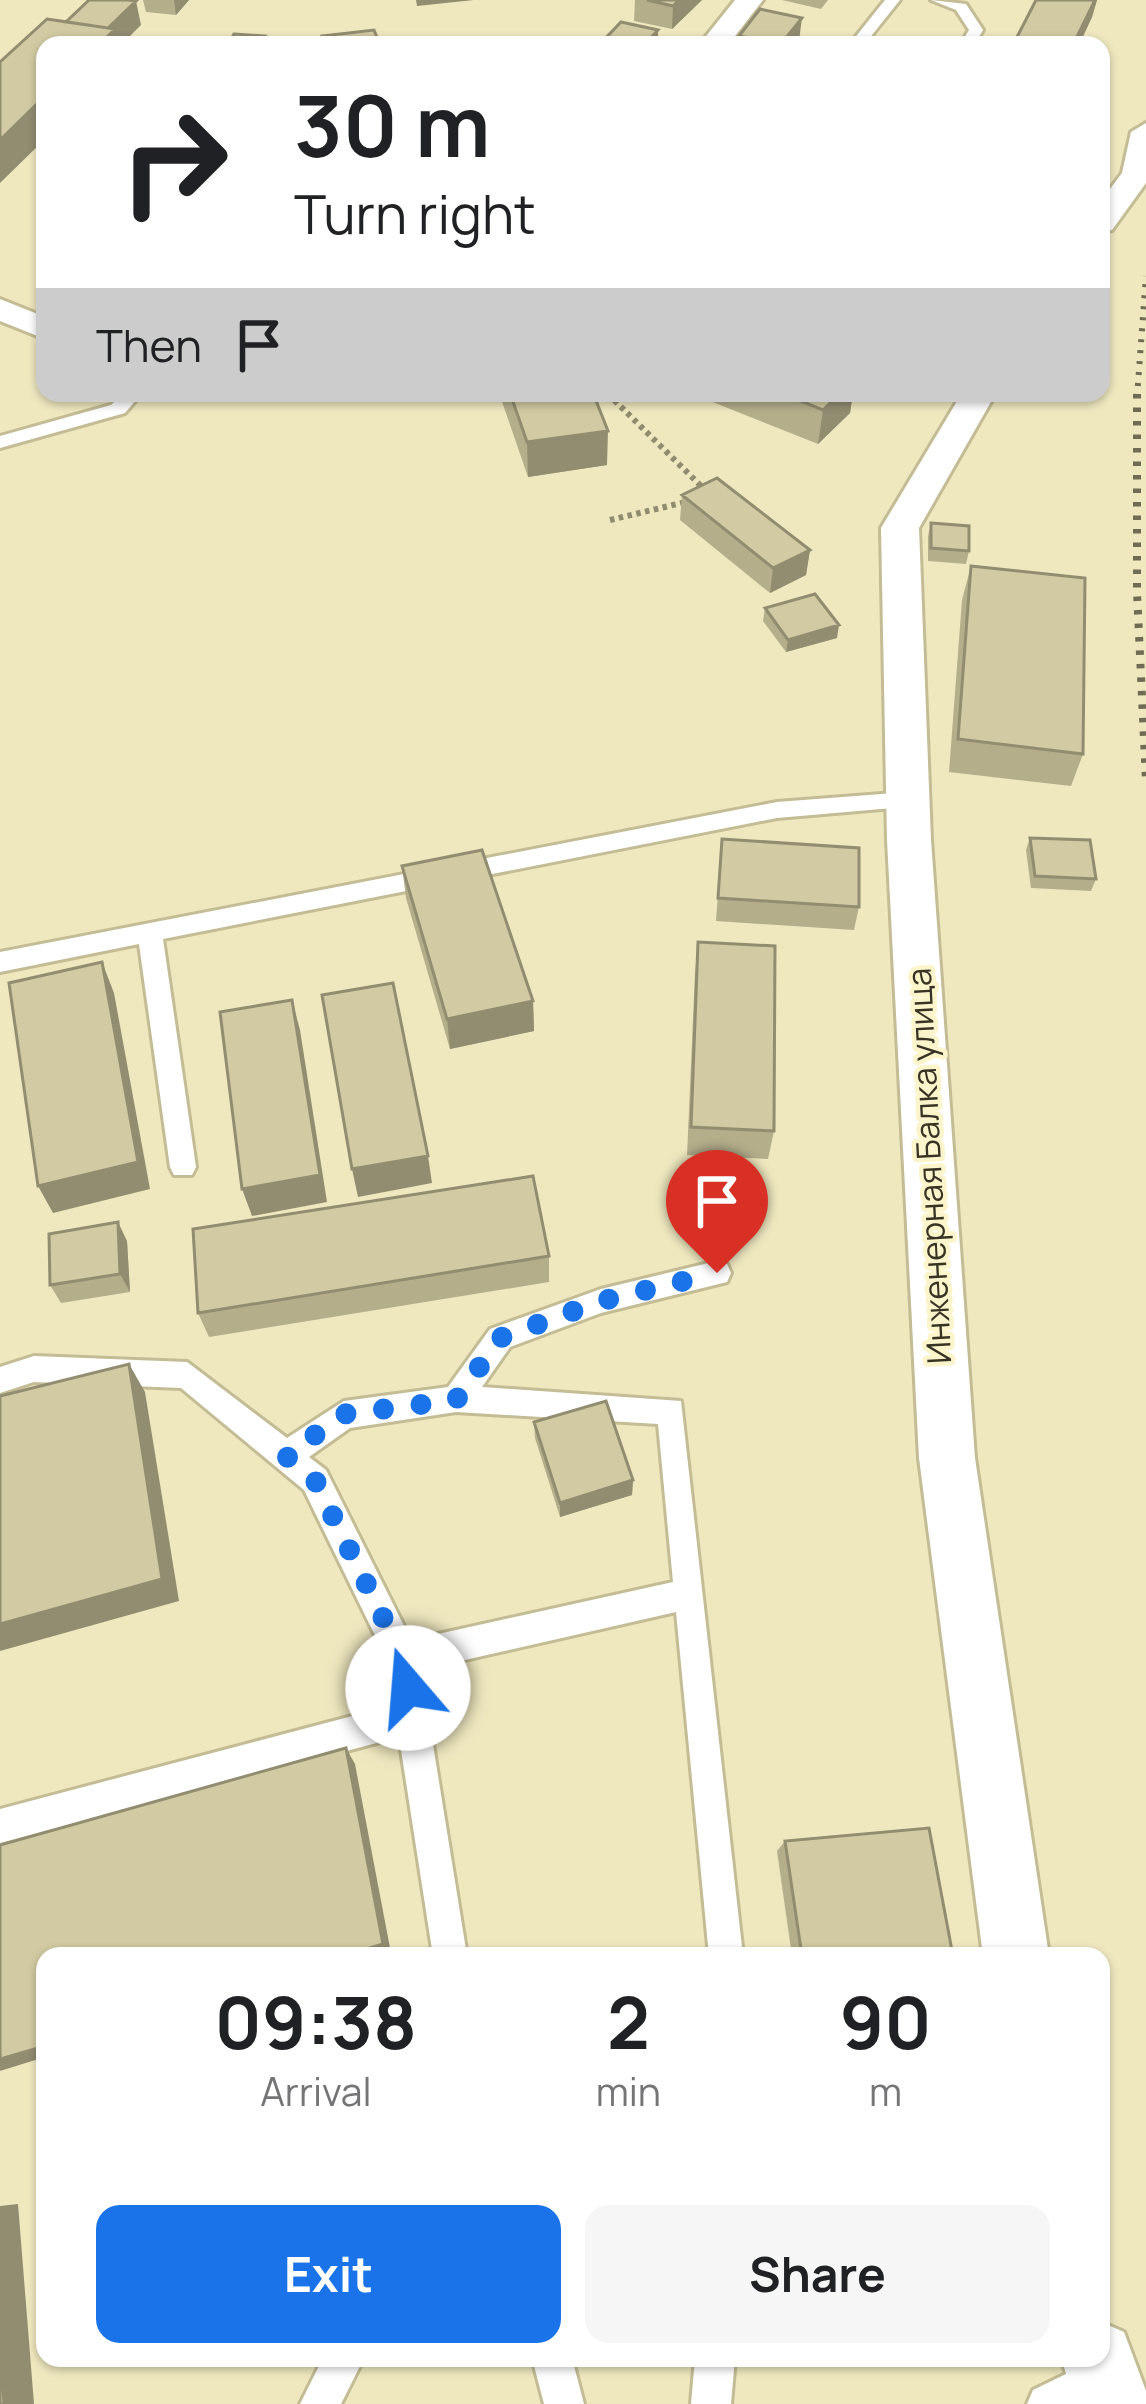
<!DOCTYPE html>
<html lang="en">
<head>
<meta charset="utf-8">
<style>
  :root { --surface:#fff; --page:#f6f6f6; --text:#202124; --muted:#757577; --accent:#1a73e8 }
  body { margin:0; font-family:Manrope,sans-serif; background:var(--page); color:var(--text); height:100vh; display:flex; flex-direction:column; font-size:45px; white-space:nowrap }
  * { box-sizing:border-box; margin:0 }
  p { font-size:39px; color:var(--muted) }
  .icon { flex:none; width:66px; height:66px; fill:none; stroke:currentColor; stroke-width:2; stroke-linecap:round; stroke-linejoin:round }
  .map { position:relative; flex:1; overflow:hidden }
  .side { position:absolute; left:36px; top:1947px; width:1074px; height:420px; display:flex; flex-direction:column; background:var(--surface); border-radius:24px; box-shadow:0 3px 9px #0004 }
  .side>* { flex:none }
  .guide { position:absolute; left:36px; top:36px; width:1074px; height:366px; border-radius:24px; box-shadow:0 3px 9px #0004; background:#fff; color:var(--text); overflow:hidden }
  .pin { position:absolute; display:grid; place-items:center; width:102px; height:102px; color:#fff; margin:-123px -51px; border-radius:50% 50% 50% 0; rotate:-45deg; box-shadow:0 0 12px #0007 }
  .pin .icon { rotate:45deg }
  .me { position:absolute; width:132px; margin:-66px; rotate:342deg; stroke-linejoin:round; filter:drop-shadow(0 0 9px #0008) }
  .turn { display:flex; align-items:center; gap:42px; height:252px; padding:0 60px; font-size:54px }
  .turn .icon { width:156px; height:156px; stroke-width:2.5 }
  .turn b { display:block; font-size:84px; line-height:102px }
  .then { display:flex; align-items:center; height:114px; padding:0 60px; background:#0003; gap:24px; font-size:45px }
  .eta { display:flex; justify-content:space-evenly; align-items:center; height:204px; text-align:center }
  .eta b { font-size:72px; font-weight:700; line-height:84px }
  .cta { display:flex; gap:24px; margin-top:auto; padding:24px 60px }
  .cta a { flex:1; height:138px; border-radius:24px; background:var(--accent); color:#fff; font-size:48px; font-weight:700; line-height:138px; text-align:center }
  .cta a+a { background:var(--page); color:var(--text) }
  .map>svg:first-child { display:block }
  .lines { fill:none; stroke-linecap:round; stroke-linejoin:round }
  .lane-casing { stroke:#c3bc95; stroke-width:6 }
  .street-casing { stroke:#c3bc95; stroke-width:6 }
  .path-far1 { stroke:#918c70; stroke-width:4.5; stroke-dasharray:3 3; stroke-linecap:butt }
  .path { stroke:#918c70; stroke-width:6; stroke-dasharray:4.5 4.5; stroke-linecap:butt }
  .lane { fill:#fff; fill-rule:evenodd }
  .street { fill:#fff; fill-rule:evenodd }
  .rail-far1 { stroke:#706b54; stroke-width:6; stroke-dasharray:3 8; stroke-linecap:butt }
  .rail { stroke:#706b54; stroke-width:8; stroke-dasharray:4.5 9; stroke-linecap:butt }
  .wall { fill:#b4ae8b }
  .shaded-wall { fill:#928d71 }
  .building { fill:#d1caa2; stroke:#928d71; stroke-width:3 }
  .route { stroke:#1a73e8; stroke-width:21; stroke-dasharray:0 37.8 }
  .labels { text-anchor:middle; stroke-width:9; stroke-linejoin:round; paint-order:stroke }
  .street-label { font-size:33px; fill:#373425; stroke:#fcf5cc }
</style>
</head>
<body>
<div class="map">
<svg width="1146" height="2404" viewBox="0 0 1146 2404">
  <rect width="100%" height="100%" fill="#efe8bf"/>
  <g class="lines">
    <defs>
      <path id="lane" d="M885,0H900L864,45H849Z
        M931,0L966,4L983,30L974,45H960L969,30L956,10Z
        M123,393H142L125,413L0,448V436L111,405Z
        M908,792L919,800L916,806L777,818L163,939L196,1167L192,1175H174L170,1167L139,944L0,972V952L777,802Z
        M717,1261L727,1264L731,1273L727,1282L601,1313L510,1347L482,1387L681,1401L743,1956H709L676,1612L421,1670L467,1956H433L399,1737L0,1843V1809L394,1705L387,1660L304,1490L181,1388L34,1382L0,1393V1367L34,1356L187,1362L287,1438L344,1401L448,1387L490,1329L601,1289ZM456,1412L658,1424L673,1582L411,1640L326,1470L309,1457L350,1428Z
        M1103,2356L1117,2362L1123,2376L1117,2390L1089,2404H1027L1033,2390Z
        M323,2358H364L341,2404H300Z
        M532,2358H572L584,2404H544Z
        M695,2358H735L731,2404H691Z"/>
      <path id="street" d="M735,0H763L728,45H699Z
        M1146,123V183L1112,230L1101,232V201L1122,173L1131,132Z
        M0,299L45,317V339L0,321Z
        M962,393H996L919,528L931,840L975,1458L1049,1956H983L919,1458L887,840L881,528Z
        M1101,2322L1124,2332L1146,2391V2404H1076L1061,2358H1101Z"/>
    </defs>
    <!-- lane casing -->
    <use href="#lane" class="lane-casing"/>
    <!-- street casing -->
    <use href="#street" class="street-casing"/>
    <!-- path-far1 -->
    <path class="path-far1" d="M607,393L612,397"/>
    <!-- path -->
    <path class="path" d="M608,394L704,489
      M610,520L690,501"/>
    <!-- lane -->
    <use href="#lane" class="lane"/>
    <!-- street -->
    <use href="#street" class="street"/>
    <!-- rail-far1 -->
    <path class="rail-far1" d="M1137,397L1146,276"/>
    <!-- rail -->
    <path class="rail" d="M1137,394V592L1146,781"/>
  </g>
  <!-- wall -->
  <path class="wall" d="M143,0H189L176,15L146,12Z
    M635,0H702L672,29L634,21Z
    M782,0H828L821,9Z
    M1036,0H1097L1092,17L1079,45H1015L1017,37Z
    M739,36L799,41L796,45H738Z
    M499,393H593L607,465L528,477Z
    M690,393H853L850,413L818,444Z
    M682,495L810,550L806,575L770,593L680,520Z
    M931,523L969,551L966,564L928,561V536Z
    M971,566L1083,754L1071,786L949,772L962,600Z
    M765,608L837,638L786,652L763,621Z
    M1030,838L1096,879L1091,891L1031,888L1026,850Z
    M722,839L859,907L854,930L716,921Z
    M402,866L533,1001L534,1031L450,1049L406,898Z
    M698,942L774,1131L768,1159L687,1155L695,973Z
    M127,1241L130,1292L61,1303L50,1285Z
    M549,1256V1282L209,1337L198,1313Z
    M534,1422L633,1480L632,1495L560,1517L535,1438Z
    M785,1841L953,1956H792L777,1851Z"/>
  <!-- shaded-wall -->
  <path class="shaded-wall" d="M174,0H189L176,15Z
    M416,0H474L417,6Z
    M679,0H702L672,29L673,6Z
    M1095,0H1097L1092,17L1079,45H1073Z
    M136,1L141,25L121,45H99L100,36Z
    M802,18L799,41L796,45H781Z
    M658,30V45H644Z
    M45,96V139L0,183V140Z
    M840,393H853L850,413L818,444L823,410Z
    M608,431L607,465L528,477L527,442Z
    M810,550L806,575L770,593L773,568Z
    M839,625L837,638L786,652L788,640Z
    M102,962L114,993L150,1189L53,1213L38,1186Z
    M292,1000L300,1030L327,1202L252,1216L242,1189Z
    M533,1001L534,1031L450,1049L447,1019Z
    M428,1156L432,1183L358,1197L352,1169Z
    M118,1222L127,1241L130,1292L120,1274Z
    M129,1364L145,1392L179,1601L0,1651V1624Z
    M633,1480L632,1495L560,1517V1503Z
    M346,1748L355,1764L391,1953L381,1956H344Z
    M45,2046V2057L0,2071V2059Z
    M18,2204L34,2404H4L0,2346V2206Z"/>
  <!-- building -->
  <path class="building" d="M89,0H128L136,1L108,28L66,22Z
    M647,0H679L673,6Z
    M1036,0H1095L1073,45L1017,37Z
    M760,9L802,18L781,44L739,36Z
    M47,19L115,29L99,45H45V96L0,140V62Z
    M621,22L658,30L644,45H599Z
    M374,30L380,45H325L322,36Z
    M234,34L265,36L260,45H228Z
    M510,393H593L608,431L527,442Z
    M781,393H840L823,410Z
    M717,478L810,550L773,568L682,495Z
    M931,523L969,526V551L931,548Z
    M971,566L1085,578L1083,754L958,739Z
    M815,594L839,625L788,640L765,608Z
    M1030,838L1090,840L1096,879L1035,876Z
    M722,839L859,848V907L718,898Z
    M482,850L533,1001L447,1019L402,866Z
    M698,942L775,946L774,1131L691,1127Z
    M102,962L138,1162L38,1186L9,983Z
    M393,983L428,1156L352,1169L322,995Z
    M292,1000L320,1175L242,1189L220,1012Z
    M533,1176L549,1256L198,1313L193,1229Z
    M118,1222L120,1274L50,1285L49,1234Z
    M129,1364L162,1579L0,1624V1396Z
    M606,1401L633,1480L560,1503L534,1422Z
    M346,1748L383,1944L344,1956H45V2046L0,2059V1845Z
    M929,1828L953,1956H802L785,1841Z
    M0,2346L4,2404H0Z"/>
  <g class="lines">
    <!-- route -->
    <path class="route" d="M408,1688L403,1658L315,1480L286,1456L344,1414L456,1400L500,1338L601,1301L717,1273"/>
  </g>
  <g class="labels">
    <!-- street labels -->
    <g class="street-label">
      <text transform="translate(929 1166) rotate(-93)" y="12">Инженерная Балка улица</text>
    </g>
  </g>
</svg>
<div class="pin" style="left:717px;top:1273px;background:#d93025"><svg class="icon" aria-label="arrive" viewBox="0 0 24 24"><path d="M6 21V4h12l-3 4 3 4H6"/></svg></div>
<svg class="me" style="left:408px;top:1688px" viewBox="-20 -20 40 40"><circle r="19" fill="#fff"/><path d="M0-13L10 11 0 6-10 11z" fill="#1a73e8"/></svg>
<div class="guide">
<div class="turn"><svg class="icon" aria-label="right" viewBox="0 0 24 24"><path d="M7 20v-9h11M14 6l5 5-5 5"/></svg><div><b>30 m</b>Turn right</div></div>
<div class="then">Then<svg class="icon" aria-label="arrive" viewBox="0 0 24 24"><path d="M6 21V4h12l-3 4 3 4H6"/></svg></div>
</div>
<section class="side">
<div class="eta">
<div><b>09:38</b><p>Arrival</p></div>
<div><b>2</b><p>min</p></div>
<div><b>90</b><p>m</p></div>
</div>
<div class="cta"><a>Exit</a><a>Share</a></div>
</section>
</div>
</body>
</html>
